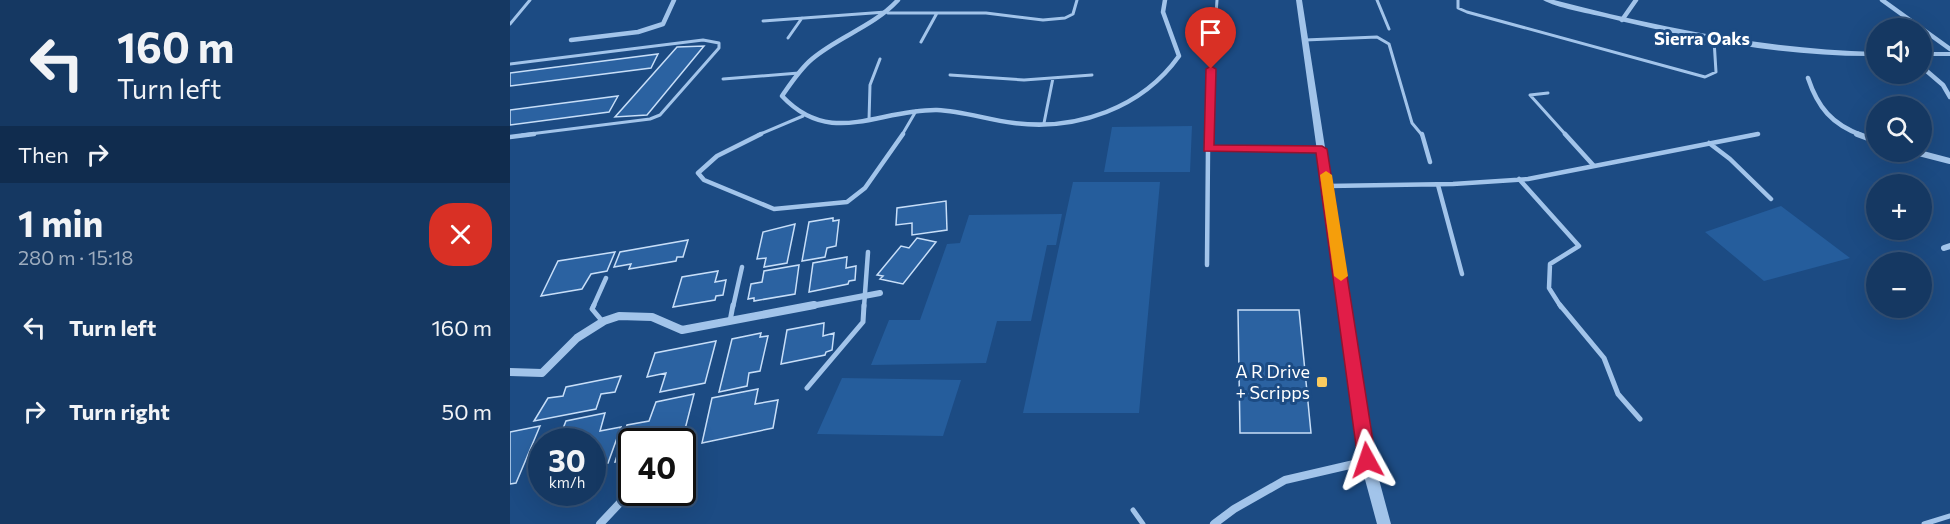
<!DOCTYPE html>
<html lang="en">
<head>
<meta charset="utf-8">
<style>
  :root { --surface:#153862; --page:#1e3f68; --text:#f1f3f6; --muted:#9dacbe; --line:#345277 }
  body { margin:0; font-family:Commissioner,sans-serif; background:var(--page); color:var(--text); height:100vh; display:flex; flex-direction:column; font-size:22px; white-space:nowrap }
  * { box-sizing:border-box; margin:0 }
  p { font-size:20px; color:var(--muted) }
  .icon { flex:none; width:33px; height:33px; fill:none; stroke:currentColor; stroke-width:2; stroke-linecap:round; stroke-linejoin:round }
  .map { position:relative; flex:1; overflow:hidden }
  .panel { display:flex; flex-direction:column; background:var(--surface); width:510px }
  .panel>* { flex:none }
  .top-card { background:#153862; color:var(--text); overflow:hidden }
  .tools { position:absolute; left:1356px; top:18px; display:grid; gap:12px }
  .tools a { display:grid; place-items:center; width:66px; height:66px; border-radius:50%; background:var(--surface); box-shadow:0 6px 24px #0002,0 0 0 2px var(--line); font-size:30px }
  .speed { position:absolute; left:18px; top:428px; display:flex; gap:12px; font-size:30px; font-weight:700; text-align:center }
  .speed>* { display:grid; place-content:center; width:78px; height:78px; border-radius:50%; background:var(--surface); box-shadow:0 6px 24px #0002,0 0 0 2px var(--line); line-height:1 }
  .speed small { font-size:15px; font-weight:400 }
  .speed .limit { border:3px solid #111; border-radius:9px; background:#fff; color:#111 }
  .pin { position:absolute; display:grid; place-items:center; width:51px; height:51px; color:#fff; margin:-62px -26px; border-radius:50% 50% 50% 0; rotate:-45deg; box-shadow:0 0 6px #0007 }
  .pin .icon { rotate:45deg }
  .me { position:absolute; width:66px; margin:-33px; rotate:355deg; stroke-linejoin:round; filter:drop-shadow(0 0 4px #0008) }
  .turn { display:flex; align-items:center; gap:21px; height:126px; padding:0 18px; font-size:27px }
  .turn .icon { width:78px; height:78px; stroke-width:2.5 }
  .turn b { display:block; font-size:42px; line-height:51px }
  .then { display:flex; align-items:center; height:57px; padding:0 18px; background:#0003; gap:12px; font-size:22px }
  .round { display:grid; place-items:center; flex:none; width:63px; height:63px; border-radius:24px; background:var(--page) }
  .overview { display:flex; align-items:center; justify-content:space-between; height:102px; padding:0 18px }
  h1 { font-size:36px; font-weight:700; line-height:45px }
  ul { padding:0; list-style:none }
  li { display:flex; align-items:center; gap:18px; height:84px; padding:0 18px }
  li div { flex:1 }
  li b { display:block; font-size:22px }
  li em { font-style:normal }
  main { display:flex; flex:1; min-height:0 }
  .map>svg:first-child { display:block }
  .green { fill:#255d9c }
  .building { fill:#2b62a1; stroke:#c7def8; stroke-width:1.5 }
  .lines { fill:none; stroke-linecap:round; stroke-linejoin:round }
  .service-far2 { stroke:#a2c4ea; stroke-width:3 }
  .service-far1 { stroke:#a2c4ea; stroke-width:4.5 }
  .service { stroke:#a2c4ea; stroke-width:5 }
  .minor-far2 { stroke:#a2c4ea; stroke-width:4.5 }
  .minor-far1 { stroke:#a2c4ea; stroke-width:6 }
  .minor { stroke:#a2c4ea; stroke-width:8 }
  .tertiary { fill:#a2c4ea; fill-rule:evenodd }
  .route { fill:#e11d48; stroke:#92132f; stroke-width:1.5 }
  .slow { fill:#f59e0b }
  .poi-dot { fill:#fbcb5f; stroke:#1c4b83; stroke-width:2 }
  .labels { text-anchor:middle; stroke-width:6; stroke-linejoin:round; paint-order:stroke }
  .far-quarter-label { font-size:18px; font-weight:bold; fill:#fff; stroke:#1c4b83 }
  .poi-label { font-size:18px; fill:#fff; stroke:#1c4b83; text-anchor:end }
</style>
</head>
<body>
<main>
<section class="panel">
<div class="top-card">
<div class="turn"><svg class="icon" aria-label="left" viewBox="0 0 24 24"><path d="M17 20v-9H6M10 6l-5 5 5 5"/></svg><div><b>160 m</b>Turn left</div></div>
<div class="then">Then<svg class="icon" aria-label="right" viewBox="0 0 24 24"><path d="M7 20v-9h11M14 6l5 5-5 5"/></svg></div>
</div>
<div class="overview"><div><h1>1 min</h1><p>280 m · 15:18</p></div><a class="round" style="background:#d93025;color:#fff"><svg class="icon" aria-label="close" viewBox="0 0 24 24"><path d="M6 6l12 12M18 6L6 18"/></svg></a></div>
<ul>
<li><svg class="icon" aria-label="left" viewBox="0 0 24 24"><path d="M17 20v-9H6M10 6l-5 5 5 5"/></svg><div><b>Turn left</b></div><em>160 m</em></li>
<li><svg class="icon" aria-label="right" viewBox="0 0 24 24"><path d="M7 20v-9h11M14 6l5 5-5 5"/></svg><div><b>Turn right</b></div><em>50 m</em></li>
</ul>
</section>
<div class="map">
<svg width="1440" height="524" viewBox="0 0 1440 524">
  <rect width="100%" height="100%" fill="#1c4b83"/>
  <!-- green -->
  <path class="green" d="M682,126L680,172H594L602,127Z
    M563,182H650L629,413H513Z
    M1271,206L1340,258L1254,281L1195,232Z
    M552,214L546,245H537L521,321H487L476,363L361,365L379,320H410L437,244L450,243L459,215Z
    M332,378L451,380L433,436L307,434Z"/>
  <!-- building -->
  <path class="building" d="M194,46L137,115L105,117L167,47Z
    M148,54L141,68L0,86V73Z
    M108,96L99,112L0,125V110Z
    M436,201L437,230L402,235V223L386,225L387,208Z
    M323,218V221L329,220L326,246L317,248L315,257L292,261L299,222Z
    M285,224L277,263L254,267L256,258L247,259L253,232Z
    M407,238L426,242L393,284L370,279L373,276L367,275L391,246L399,248Z
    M178,240L173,257H167L166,261L119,269L121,264L104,267L110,252Z
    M105,252L97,271L81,274L72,289L31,296L48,261Z
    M337,257L336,268L346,266L345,280L339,281L338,284L299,292L303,263Z
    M289,265L285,294L244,301V298L238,299L241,284L252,282L254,271Z
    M208,271L205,282L216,280L213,295L206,296L205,300L163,307L172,277Z
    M728,310H789L801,433H730Z
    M314,323L313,336L324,333L322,350L316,352L315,355L271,364L277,330Z
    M251,333L250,337L258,336L250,371L239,373L237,386L209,392L222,339Z
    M206,341L195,383L150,392L156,373L137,377L145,353Z
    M111,376L105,392L91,394L86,409L24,421L38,398L53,396L56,387Z
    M248,389L245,404L268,400L263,428L192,443L202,398Z
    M184,394L172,441H122V459L105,462L117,425L139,421L146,402Z
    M95,413L90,431L111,427L98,463L82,466V441H48L56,421Z
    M30,426L6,483L0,484V432Z"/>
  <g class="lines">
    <!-- service-far2 -->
    <path class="service-far2" d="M867,0L879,29
      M948,0V8L957,12L1195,77L1206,72L1204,40
      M378,13H476L533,20L555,18L563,14L567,0
      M253,21L376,12
      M0,24L20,0
      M278,38L292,18
      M795,40L867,37L879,44L902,123L912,135
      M411,42L427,13
      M704,43L707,0
      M0,64L193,40L209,43V48L150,115L140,119L12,135
      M440,75L514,80L582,75
      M213,79L289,73
      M1038,93L1020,95L1056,135
      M359,120L360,85L370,59
      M534,123L543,78
      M248,135L293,116
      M392,135L406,111
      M699,135L701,69
      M1241,135L1248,134"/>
    <!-- service-far1 -->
    <path class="service-far1" d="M251,134L207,156L188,173L194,180L264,209L337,202L355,188L393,134
      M699,134L698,149H812
      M912,134L920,162
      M1055,134L1084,166
      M0,137L24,134
      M1199,143L1220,159L1261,199
      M1009,179L1069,246L1040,264L1039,288L1051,307
      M928,185L952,274
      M818,186L943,184L1018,179L1248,134
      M697,265L698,149
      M83,307L96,278
      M223,307L232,267
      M354,307L358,252"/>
    <!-- service -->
    <path class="service" d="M84,305L82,309L93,322
      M1050,305L1094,358L1108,394L1130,419
      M220,321L223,305
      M297,388L353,322L354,305
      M623,510L633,524
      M1414,524L1440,516"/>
    <!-- minor-far2 -->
    <path class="minor-far2" d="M388,0C363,27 329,36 302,59C290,69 281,83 272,96C321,148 368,109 427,110C453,111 478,120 504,123C567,131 632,108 669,56L653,12L655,0
      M1372,0L1440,49
      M1112,20L1126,0
      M61,40L128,32L153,24L164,0
      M1412,67L1433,85L1440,97
      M1298,78C1308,108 1322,124 1351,135"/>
    <!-- minor-far1 -->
    <path class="minor-far1" d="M1347,134L1366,141
      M1405,152L1440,161
      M1434,248L1440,246
      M296,307L370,293"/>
    <!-- minor -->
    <path class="minor" d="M0,372L32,373L67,338L94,321L109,316L142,317L172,330L304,305
      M90,524L122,490
      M704,524L724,509L775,480L857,461"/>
    <!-- tertiary -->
    <path class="tertiary" d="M786,0H792L864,461L881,524H867L850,461Z
      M1033,0H1044C1152,28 1254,49 1366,52V56C1274,57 1183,39 1094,17C1077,13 1047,8 1033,0Z
      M1412,52H1440V56H1412Z"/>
  </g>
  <!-- route -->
  <path class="route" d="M701,66L706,69L704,145L812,146L817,149L866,460L863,466L857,468L851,466L848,460L806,153L694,151L696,69Z"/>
  <!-- slow -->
  <path class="slow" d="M816,171L822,175L838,276L831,281L824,276L810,175Z"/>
  <!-- markers -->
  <rect class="poi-dot" x="806" y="376" width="12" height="12" rx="3"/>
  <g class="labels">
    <!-- far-quarter labels -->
    <g class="far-quarter-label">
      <text x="1192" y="45">Sierra Oaks</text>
    </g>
    <!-- poi labels -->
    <g class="poi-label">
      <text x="800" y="378">A R Drive<tspan x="800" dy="21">+ Scripps</tspan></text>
    </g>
  </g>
</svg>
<div class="tools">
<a><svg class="icon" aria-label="sound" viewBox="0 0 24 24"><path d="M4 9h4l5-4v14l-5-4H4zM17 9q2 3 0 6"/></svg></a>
<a><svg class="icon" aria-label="search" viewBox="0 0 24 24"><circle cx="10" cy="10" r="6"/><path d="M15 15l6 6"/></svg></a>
<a>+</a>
<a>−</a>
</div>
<div class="speed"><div>30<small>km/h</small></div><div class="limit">40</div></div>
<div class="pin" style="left:701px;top:69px;background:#d93025"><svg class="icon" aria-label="arrive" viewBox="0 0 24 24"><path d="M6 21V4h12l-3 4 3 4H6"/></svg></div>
<svg class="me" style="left:857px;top:460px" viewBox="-20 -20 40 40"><path d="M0-17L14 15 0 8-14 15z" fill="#e11d48" stroke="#fff" stroke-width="4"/></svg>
</div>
</main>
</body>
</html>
